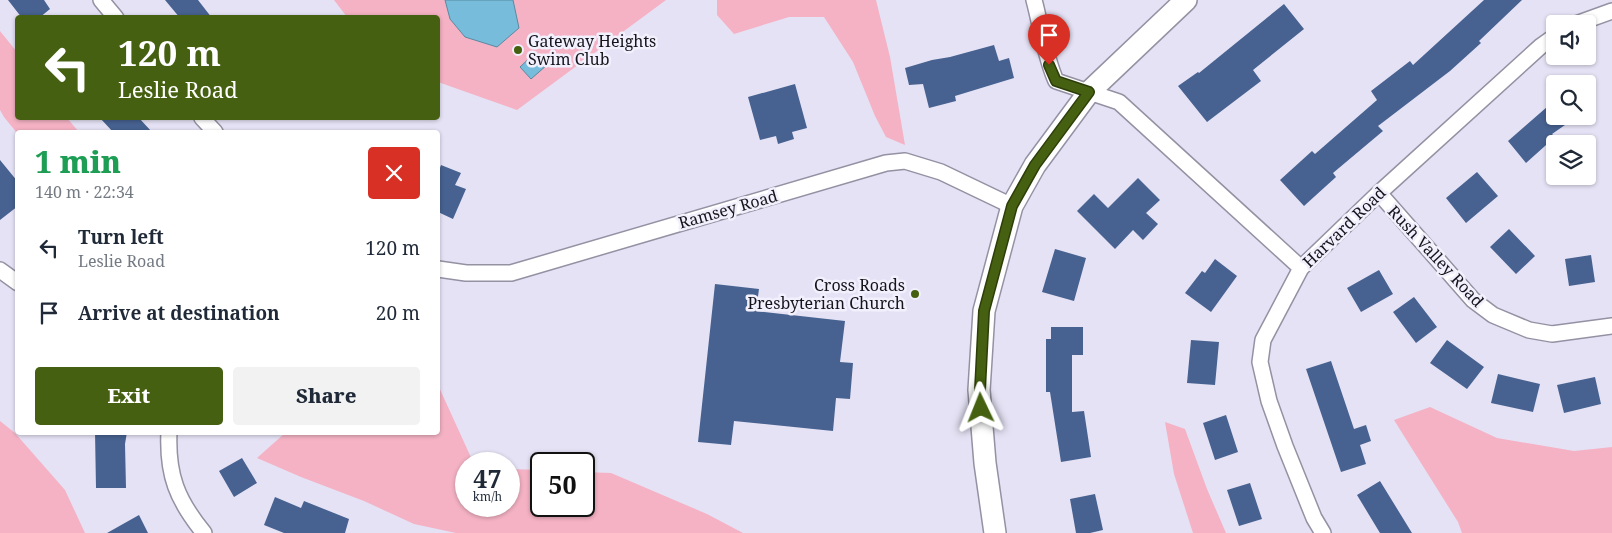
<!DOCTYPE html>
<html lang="en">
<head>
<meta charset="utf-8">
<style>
  :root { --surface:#fff; --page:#f2f2f3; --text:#1f2937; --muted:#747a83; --accent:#456010 }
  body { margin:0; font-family:"Noto Serif",serif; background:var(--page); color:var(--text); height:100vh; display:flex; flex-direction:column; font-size:19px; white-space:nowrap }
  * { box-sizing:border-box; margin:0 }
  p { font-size:16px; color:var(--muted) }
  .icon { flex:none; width:28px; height:28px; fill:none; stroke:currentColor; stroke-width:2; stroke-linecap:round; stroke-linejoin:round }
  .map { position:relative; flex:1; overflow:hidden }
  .drawer { position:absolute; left:15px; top:130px; width:425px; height:305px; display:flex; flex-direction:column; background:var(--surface); border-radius:5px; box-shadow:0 1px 4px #0004 }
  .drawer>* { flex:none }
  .top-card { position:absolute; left:15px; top:15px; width:425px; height:105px; border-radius:5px; box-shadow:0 1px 4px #0004; background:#456010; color:#fff; overflow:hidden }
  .controls { position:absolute; left:1546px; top:15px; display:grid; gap:10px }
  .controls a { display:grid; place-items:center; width:50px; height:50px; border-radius:5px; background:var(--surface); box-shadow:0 1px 4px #0004; font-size:25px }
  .speed { position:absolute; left:455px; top:452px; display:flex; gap:10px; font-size:25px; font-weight:700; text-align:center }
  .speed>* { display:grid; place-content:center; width:65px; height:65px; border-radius:50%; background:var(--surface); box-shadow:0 1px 4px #0004; line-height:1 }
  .speed small { font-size:12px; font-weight:400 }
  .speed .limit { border:2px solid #111; border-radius:8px; background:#fff; color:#111 }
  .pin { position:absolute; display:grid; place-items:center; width:42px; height:42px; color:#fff; margin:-51px -21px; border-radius:50% 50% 50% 0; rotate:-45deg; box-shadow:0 0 5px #0007 }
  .pin .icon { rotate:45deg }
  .me { position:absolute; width:55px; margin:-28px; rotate:358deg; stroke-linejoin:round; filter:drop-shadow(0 0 4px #0008) }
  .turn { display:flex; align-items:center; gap:18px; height:105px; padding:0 20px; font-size:22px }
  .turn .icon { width:65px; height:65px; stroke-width:2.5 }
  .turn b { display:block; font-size:35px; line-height:42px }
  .round { display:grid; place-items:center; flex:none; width:52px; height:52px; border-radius:5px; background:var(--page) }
  .overview { display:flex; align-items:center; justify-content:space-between; height:85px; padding:0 20px }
  h1 { font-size:30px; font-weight:800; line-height:38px; color:#1e9e55 }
  .primary-button { display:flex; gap:10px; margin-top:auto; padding:10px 20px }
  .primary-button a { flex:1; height:58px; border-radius:5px; background:var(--accent); color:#fff; font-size:20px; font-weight:800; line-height:58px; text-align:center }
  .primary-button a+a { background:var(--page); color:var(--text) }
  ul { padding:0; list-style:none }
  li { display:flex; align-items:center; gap:15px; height:65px; padding:0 20px }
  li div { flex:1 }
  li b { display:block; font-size:19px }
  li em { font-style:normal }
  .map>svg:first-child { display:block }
  .green { fill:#f4b2c4 }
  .water { fill:#77bcda; stroke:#5a8aa1 }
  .building { fill:#476290 }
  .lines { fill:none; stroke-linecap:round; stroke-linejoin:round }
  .street-casing { stroke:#9491a3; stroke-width:18 }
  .secondary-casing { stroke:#9491a3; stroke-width:24 }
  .street { stroke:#fff; stroke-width:15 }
  .secondary { stroke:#fff; stroke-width:21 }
  .route-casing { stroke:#2d3e0a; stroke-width:12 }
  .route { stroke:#456010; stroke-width:9 }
  .poi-dot { fill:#456010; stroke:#f2f0fc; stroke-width:2 }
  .labels { text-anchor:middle; stroke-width:5; stroke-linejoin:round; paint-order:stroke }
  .poi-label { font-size:16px; fill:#15141b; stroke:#f2f0fc; text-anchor:start }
  .street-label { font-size:16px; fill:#15141b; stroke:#f2f0fc }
</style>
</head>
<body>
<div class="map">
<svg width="1612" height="533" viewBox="0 0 1612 533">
  <rect width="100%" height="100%" fill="#e5e2f5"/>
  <!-- green -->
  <path class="green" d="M334,0H666L517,110L438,82V18H355L354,16L347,17Z
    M717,0H876L890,57L905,145L886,137L875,116L853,62L824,17H789L734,34L717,15Z
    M0,31L17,52L18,118H67L79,132L17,133L4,117L0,110Z
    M438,385L474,464H466V506H509V469L541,470V506H584V472L611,473L707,514L743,533H456L414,524L364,501L301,477L257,458L285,433L438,432Z
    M1430,407L1497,438L1574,451L1612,447V533H1462L1458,522L1394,420Z
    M0,421L15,433L65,490L85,533H0Z
    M1165,422L1185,429L1207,489L1226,533H1193L1174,474Z"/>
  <!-- water -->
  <path class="water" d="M445,0H513L519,28L497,47L465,37L450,19Z
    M536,52L547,65L531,79L520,67Z"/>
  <!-- building -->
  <path class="building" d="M8,0H44L50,9L39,18H22Z
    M165,0H198L212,18H180Z
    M1484,0H1522L1479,41L1481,43L1450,71L1378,126L1383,131L1333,173L1336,177L1304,206L1280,180L1312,151L1315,154L1377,100L1371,91L1410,61L1413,65Z
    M1284,4L1304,29L1253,70L1261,81L1207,122L1178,86L1198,72L1199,73Z
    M994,45L999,61L1009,58L1014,78L955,96L956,101L929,108L923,84L909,85L905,68L932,60L950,57Z
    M795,84L807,128L792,132L794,139L778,144L776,136L760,140L748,97Z
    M1555,100V116H1578L1552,134L1555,137L1526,163L1508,141Z
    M100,118H139L152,132H113Z
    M0,160L18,182V206L0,220Z
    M441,165L461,173L455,185L466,189L453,219L438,212V173Z
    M1477,172L1498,196L1466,223L1446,198Z
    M1138,178L1160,200L1146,213L1158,224L1143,240L1133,230L1115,249L1077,211L1094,194L1108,208Z
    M1509,229L1535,256L1516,274L1490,247Z
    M1055,249L1086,258L1074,301L1042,292Z
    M1591,255L1595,282L1569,286L1565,259Z
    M1215,259L1237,276L1211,312L1185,293L1202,271L1205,273Z
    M1379,270L1393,294L1361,312L1347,288Z
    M715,284L759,289L756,311L845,321L840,362L853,363L850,399L836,398L833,431L734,421L731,445L698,442Z
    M1414,297L1437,327L1416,343L1393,312Z
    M1051,327H1083V355H1072V412L1084,411L1091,457L1061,462L1050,392H1046V339H1051Z
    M1191,340L1219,342L1215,385L1187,383Z
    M1447,340L1484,367L1467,389L1430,363Z
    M1331,361L1354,429L1366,425L1371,441L1360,445L1366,464L1341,472L1306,369Z
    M1498,374L1540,384L1533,412L1491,403Z
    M1595,377L1601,404L1564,413L1557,385Z
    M1226,415L1238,452L1215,460L1203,423Z
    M95,432H127L125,444L126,488H96Z
    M242,458L257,483L234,497L219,471Z
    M1380,481L1412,533H1380L1357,495Z
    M1250,483L1262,519L1239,526L1227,490Z
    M1095,494L1103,530L1090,533H1076L1070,499Z
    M275,497L301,508L304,501L349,519L345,533H284L264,525Z
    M139,515L148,533H107Z"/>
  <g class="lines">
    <defs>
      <path id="street" d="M101,0L116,18
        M1034,0C1041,26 1045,57 1056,81L1119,102L1301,268
        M1576,24L1612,11
        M202,118L215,132
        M1379,193L1473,300L1493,315L1529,330L1552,334L1612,326
        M438,269L466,273H511L886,163L905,161L941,172L1012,206
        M0,270L18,283
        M169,432C167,475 177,500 204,533
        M1323,533L1314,518L1285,446L1269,401L1260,362L1263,340L1301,268L1379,193L1541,46L1555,36"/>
      <path id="secondary" d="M995,533L985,463L979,390L984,311L1012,206L1035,165L1089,92L1186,0"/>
    </defs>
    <!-- street casing -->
    <use href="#street" class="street-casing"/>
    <!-- secondary casing -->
    <use href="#secondary" class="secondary-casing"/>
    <!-- street -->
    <use href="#street" class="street"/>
    <!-- secondary -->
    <use href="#secondary" class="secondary"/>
  </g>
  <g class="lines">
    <defs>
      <path id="route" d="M981,408L980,390L984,311L1012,206L1035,165L1089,92L1056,81L1049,65"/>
    </defs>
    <!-- route casing -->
    <use href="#route" class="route-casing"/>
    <!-- route -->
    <use href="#route" class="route"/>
  </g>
  <!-- markers -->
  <g class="poi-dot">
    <circle cx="518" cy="50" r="5"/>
    <circle cx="915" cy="294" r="5"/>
  </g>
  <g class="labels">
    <!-- poi labels -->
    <g class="poi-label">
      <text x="528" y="47">Gateway Heights<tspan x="528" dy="18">Swim Club</tspan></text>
      <text x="905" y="291" text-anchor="end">Cross Roads<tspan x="905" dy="18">Presbyterian Church</tspan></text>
    </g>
    <!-- street labels -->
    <g class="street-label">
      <text transform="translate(728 209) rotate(-16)" y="6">Ramsey Road</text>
      <text transform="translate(1344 227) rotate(-44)" y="6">Harvard Road</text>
      <text transform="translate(1436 256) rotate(47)" y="6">Rush Valley Road</text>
    </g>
  </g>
</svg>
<div class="controls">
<a><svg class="icon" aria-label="sound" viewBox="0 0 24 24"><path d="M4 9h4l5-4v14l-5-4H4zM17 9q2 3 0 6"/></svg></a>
<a><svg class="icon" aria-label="search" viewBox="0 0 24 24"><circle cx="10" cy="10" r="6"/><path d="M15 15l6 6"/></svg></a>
<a><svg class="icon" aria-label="layers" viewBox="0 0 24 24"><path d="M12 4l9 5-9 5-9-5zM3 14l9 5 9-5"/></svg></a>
</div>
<div class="speed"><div>47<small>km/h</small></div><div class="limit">50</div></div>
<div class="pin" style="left:1049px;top:65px;background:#d93025"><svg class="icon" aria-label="arrive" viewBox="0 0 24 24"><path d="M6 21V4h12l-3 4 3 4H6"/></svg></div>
<svg class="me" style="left:981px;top:408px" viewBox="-20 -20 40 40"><path d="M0-17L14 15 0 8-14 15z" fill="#456010" stroke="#fff" stroke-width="4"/></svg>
<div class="top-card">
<div class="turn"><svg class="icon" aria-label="left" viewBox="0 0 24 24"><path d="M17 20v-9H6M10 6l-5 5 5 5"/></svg><div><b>120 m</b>Leslie Road</div></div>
</div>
<section class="drawer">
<div class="overview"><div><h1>1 min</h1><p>140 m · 22:34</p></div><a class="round" style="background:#d93025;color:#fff"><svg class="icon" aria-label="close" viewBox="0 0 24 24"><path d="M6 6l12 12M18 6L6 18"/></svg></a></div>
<ul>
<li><svg class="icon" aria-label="left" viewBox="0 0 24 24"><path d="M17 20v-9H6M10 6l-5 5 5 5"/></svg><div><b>Turn left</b><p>Leslie Road</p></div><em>120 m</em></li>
<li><svg class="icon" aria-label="arrive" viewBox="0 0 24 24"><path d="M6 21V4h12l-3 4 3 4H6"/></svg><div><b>Arrive at destination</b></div><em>20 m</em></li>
</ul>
<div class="primary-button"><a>Exit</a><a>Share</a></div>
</section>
</div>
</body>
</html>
